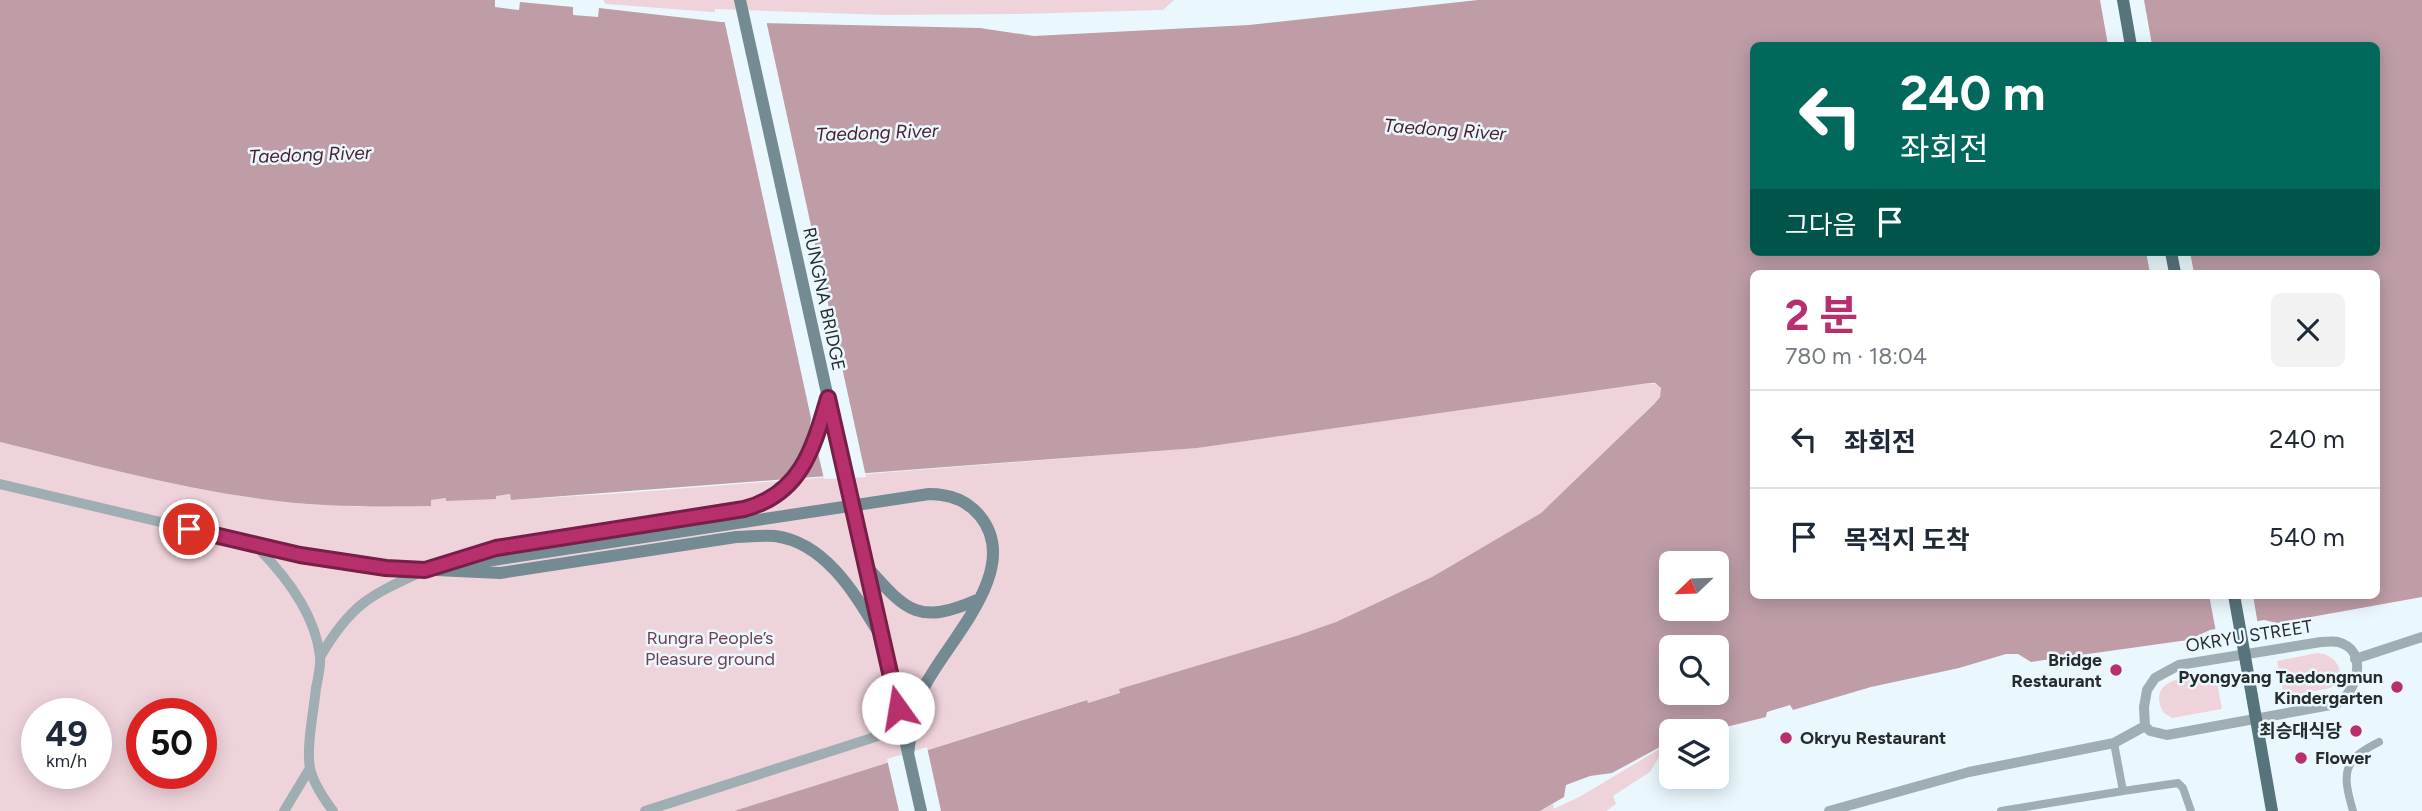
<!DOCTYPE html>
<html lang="ko">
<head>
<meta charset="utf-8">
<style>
  :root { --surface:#fff; --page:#f2f2f3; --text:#1f2937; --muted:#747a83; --line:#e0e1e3; --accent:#b82f6d }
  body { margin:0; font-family:Figtree,"Noto Sans KR",sans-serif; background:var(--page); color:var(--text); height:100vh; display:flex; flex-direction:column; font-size:26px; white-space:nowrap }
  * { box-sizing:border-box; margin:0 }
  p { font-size:23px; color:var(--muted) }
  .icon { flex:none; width:38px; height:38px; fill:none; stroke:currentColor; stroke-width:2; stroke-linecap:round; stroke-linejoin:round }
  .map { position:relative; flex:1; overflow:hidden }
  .details { position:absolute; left:1750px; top:270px; width:630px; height:329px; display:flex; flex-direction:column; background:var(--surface); border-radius:10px; box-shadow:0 4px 18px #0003 }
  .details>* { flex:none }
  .banner { position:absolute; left:1750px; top:42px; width:630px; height:214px; border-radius:10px; box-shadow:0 4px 18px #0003; background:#00695c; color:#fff; overflow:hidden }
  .needle { width:46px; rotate:247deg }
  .fabs { position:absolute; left:1659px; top:551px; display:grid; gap:14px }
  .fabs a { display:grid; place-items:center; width:70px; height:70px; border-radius:10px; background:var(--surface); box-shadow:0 4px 18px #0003; font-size:35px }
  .speed { position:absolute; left:21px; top:698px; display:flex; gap:14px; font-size:35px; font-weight:700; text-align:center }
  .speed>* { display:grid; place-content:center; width:91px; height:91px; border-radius:50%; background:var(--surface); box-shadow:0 4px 18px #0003; line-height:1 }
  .speed small { font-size:18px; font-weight:400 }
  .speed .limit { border:10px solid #d22; background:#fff; color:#111 }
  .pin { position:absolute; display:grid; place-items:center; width:60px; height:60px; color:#fff; margin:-30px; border:4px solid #fff; border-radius:50%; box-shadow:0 2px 7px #0007 }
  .me { position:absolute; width:77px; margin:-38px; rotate:347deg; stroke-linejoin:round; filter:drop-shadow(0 0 5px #0008) }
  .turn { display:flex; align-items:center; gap:24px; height:147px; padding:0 35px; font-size:32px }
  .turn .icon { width:91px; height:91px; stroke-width:2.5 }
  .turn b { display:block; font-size:49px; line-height:60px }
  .then { display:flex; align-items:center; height:66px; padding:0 35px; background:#0003; gap:14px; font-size:26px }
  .round { display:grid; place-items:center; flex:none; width:74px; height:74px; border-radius:10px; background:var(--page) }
  .overview { display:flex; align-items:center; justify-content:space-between; height:119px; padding:0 35px }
  h1 { font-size:42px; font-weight:700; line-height:52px; color:var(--accent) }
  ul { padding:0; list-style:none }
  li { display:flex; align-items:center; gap:21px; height:98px; padding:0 35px; border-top:2px solid var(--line) }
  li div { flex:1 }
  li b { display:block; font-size:26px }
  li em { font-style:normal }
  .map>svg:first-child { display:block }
  .green { fill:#efd3db; fill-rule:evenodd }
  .water { fill:#be9da7; fill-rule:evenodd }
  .pier { fill:#eaf8fd }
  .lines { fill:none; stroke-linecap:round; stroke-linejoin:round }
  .minor { stroke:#9faeb3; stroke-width:8 }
  .tertiary { stroke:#9faeb3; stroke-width:10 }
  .secondary { stroke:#758b93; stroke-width:12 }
  .primary { stroke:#57737c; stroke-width:12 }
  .secondary-bridge { stroke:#758b93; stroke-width:12 }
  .primary-bridge { stroke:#57737c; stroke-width:12 }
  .route-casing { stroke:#781f47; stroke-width:18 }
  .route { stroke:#b82f6d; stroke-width:12 }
  .poi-dot { fill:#b82f6d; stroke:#eaf8fd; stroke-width:2.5 }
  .labels { text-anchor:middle; stroke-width:5; stroke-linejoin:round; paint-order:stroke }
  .street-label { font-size:18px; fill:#262c2e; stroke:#eaf8fd }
  .park-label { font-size:18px; fill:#704051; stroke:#eaf8fd }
  .poi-label { font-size:18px; font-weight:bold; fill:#262c2e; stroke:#eaf8fd; text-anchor:end }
  .water-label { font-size:19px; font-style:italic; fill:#4a1d2f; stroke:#eaf8fd }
</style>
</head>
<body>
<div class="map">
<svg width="2422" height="811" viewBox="0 0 2422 811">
  <rect width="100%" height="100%" fill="#eaf8fd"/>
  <!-- green -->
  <path class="green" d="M603,0H1174L1163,10L1018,14L885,15L715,9V12H712L606,4Z
    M1649,383L1659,385L1662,392L1660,397L1580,478L1541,513L1432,577L1336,622L1296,636L1119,689L1120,693L1088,703L1086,700L734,811H0V442C86,463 172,487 261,499C317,507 375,508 431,505V500L446,498V501L510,494L511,500L624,493L1196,448ZM37,714H96V774H37ZM142,714H201V774H142Z
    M2317,653C2333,654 2343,666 2340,682L2330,688L2284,697L2277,661Z
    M2215,672L2222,709L2172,718L2163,712C2145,677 2193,676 2215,672Z
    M1666,745L1650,772L1613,796L1616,804L1606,811H1540L1553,804L1554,809L1581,796Z"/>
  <!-- water -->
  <path class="water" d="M0,0H495V7L519,10L520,2L573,7V15L598,17L599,8L721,22L980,28L1034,36L1249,25L1478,0H2422V597L2277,623L2264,620L2210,630L2188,640L2031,662L2018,654H2006L1959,668L1871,687L1793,710L1790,705L1767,712L1766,717L1710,731L1671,732V741L1612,773L1590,776L1566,785L1564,797L1540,811H734L1087,700L1088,703L1120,693L1119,689L1296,636L1336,622L1432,577L1541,513L1654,404L1660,397L1661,388L1655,383H1649L1197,448L511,500L510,494L496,496V499L446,501V498L431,500V506C375,507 317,507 261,499C172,487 86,463 0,442ZM1754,46H2376V252H1754ZM1754,273H2376V595H1754ZM1671,564H1717V609H1671ZM1671,648H1717V693H1671Z"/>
  <!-- pier -->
  <path class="pier" d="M2100,0H2144L2152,45H2108Z
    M724,19L766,20L866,477L824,479L818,453L800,481L782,483L798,462L804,450L809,435L811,418Z
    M2146,252H2190L2194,273H2150Z
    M2209,595H2253L2258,625L2216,632Z
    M927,747L941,811H899L887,759Z"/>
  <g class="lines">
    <!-- minor -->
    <path class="minor" d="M2114,743L2123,791L2178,783L2183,788L2191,811
      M2001,811L2123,791
      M2353,811C2342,773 2342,760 2379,742"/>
    <!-- tertiary -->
    <path class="tertiary" d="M0,484L300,555L385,568L425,570
      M256,546C285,575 315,613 320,656C321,666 318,678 316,688C314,709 306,748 310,768C313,783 324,799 333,811
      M2321,642C2326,642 2333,641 2338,642C2369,650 2358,692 2336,704L2167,735L2150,731L2145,726L2144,707L2147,690L2155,678L2179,665Z
      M320,657C351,604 369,596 423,571
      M2355,659L2422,637
      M284,811L310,768
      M645,811L878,736
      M1829,811L1969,772L2114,743L2145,726"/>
    <!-- secondary -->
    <path class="secondary" d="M467,564L929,494C949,494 967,500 980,516C1024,570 945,643 922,691C913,711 911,732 908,754
      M866,566L921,811
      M868,568C907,612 919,625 977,600
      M425,570L496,548L755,506C804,486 815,445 828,398L740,0
      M436,570L500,573L736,537C749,537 762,535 775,536C828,543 858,599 883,640"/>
    <!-- primary -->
    <path class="primary" d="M2123,0L2131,46
      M2171,252L2175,273
      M2252,696L2272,811"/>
    <!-- secondary-bridge -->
    <path class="secondary-bridge" d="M828,398L866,566"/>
    <!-- primary-bridge -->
    <path class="primary-bridge" d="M2234,595L2252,696"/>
  </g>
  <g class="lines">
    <defs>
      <path id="route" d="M189,529L300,555L386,568L425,570L496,548L744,509C801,494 813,449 828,398L898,708"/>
    </defs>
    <!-- route casing -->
    <use href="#route" class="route-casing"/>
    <!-- route -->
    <use href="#route" class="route"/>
  </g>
  <!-- markers -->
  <g class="poi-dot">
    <circle cx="2116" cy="670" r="7"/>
    <circle cx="2397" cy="687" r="7"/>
    <circle cx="2356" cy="731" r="7"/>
    <circle cx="1786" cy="738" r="7"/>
    <circle cx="2301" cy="758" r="7"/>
  </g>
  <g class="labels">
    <!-- street labels -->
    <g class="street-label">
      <text transform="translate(824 299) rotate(78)" y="6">RUNGNA BRIDGE</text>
      <text transform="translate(2249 636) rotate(-9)" y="6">OKRYU STREET</text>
    </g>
    <!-- park labels -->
    <g class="park-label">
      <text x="710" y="644">Rungra People’s<tspan x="710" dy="21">Pleasure ground</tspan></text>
    </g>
    <!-- poi labels -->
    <g class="poi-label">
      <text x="2102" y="666">Bridge<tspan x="2102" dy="21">Restaurant</tspan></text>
      <text x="2383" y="683">Pyongyang Taedongmun<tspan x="2383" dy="21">Kindergarten</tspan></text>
      <text x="2342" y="737">최승대식당</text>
      <text x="1800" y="744" text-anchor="start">Okryu Restaurant</text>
      <text x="2315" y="764" text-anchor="start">Flower</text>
    </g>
    <!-- water labels -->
    <g class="water-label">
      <text transform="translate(1445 129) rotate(4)" y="7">Taedong River</text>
      <text transform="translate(877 132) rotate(-2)" y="7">Taedong River</text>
      <text transform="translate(310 154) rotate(-2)" y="7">Taedong River</text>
    </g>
  </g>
</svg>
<div class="fabs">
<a><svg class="needle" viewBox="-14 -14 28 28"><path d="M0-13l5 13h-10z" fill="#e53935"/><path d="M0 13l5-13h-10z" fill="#747a83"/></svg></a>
<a><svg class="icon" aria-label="search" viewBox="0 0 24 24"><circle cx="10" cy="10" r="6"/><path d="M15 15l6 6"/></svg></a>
<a><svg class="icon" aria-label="layers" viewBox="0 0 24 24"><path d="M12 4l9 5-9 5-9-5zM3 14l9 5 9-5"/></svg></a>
</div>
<div class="speed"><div>49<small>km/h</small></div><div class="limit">50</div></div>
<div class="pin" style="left:189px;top:529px;background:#d93025"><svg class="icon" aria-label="arrive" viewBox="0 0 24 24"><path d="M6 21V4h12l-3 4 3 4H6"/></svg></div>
<svg class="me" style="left:898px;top:708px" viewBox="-20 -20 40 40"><circle r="19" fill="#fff"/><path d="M0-13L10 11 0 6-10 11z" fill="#b82f6d"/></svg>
<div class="banner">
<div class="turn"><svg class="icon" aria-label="left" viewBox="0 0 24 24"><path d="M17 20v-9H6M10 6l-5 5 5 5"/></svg><div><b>240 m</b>좌회전</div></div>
<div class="then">그다음<svg class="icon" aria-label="arrive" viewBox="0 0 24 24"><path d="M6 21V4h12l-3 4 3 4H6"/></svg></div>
</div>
<section class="details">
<div class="overview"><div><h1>2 분</h1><p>780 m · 18:04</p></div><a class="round"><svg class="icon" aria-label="close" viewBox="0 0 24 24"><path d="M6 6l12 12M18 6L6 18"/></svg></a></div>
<ul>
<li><svg class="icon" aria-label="left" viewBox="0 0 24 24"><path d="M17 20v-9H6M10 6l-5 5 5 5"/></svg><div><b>좌회전</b></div><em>240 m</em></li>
<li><svg class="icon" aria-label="arrive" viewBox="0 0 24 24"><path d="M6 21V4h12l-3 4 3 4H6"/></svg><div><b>목적지 도착</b></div><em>540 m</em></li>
</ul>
</section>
</div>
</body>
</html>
